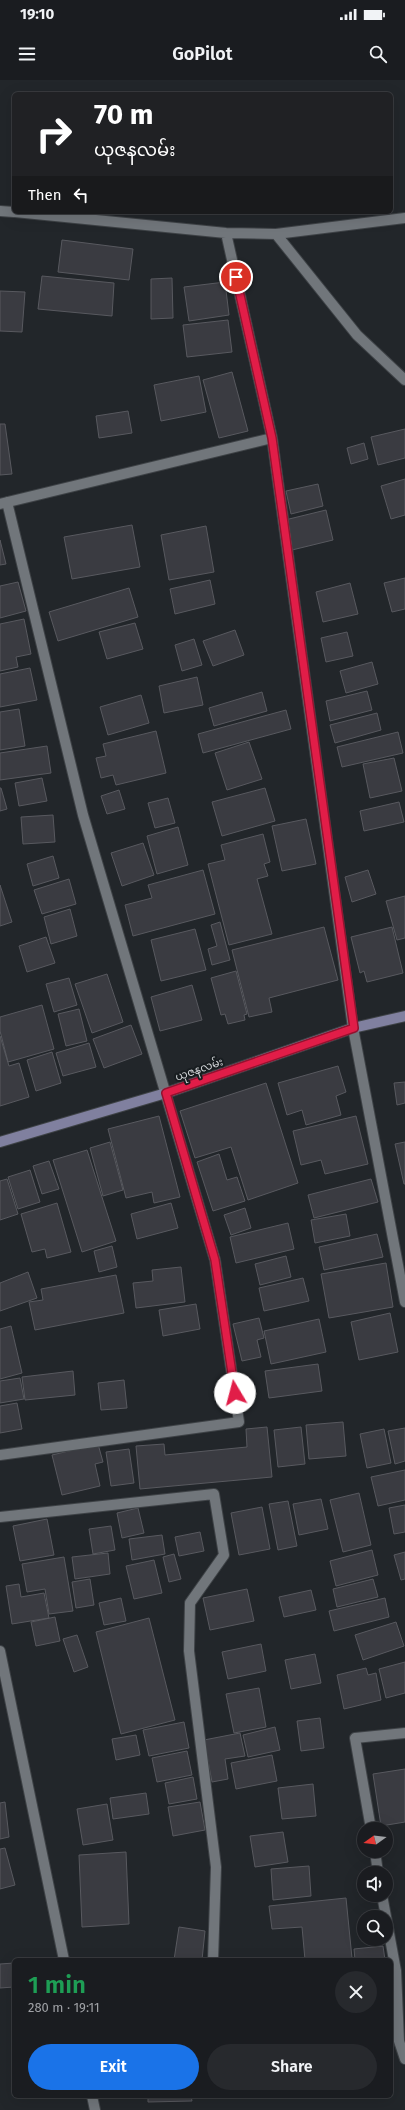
<!DOCTYPE html>
<html lang="en">
<head>
<meta charset="utf-8">
<style>
  :root { --surface:#1a1c20; --page:#27292d; --text:#f1f3f6; --muted:#9fa1a5; --line:#383a3e; --accent:#1a73e8 }
  body { margin:0; font-family:"Fira Sans","Noto Sans Myanmar",sans-serif; background:var(--page); color:var(--text); height:100vh; display:flex; flex-direction:column; font-size:15px; white-space:nowrap }
  * { box-sizing:border-box; margin:0 }
  p { font-size:13px; color:var(--muted) }
  .icon { flex:none; width:22px; height:22px; fill:none; stroke:currentColor; stroke-width:2; stroke-linecap:round; stroke-linejoin:round }
  .map { position:relative; flex:1; overflow:hidden }
  .drawer { position:absolute; left:12px; top:1878px; width:381px; height:140px; display:flex; flex-direction:column; background:var(--surface); border-radius:6px; box-shadow:0 4px 16px #0002,0 0 0 1px var(--line) }
  .drawer>* { flex:none }
  .top-card { position:absolute; left:12px; top:12px; width:381px; height:122px; border-radius:6px; box-shadow:0 4px 16px #0002,0 0 0 1px var(--line); background:#202124; color:#fff; overflow:hidden }
  .needle { width:26px; rotate:255deg }
  .fabs { position:absolute; left:357px; top:1742px; display:grid; gap:8px }
  .fabs a { display:grid; place-items:center; width:36px; height:36px; border-radius:50%; background:var(--surface); box-shadow:0 4px 16px #0002,0 0 0 1px var(--line); font-size:20px }
  .pin { position:absolute; display:grid; place-items:center; width:34px; height:34px; color:#fff; margin:-17px; border:2px solid #fff; border-radius:50%; box-shadow:0 1px 4px #0007 }
  .me { position:absolute; width:44px; margin:-22px; rotate:352deg; stroke-linejoin:round; filter:drop-shadow(0 0 3px #0008) }
  .turn { display:flex; align-items:center; gap:14px; height:84px; padding:0 16px; font-size:18px }
  .turn .icon { width:52px; height:52px; stroke-width:2.5 }
  .turn b { display:block; font-size:28px; line-height:34px }
  .then { display:flex; align-items:center; height:38px; padding:0 16px; background:#0003; gap:8px; font-size:15px }
  .round { display:grid; place-items:center; flex:none; width:42px; height:42px; border-radius:21px; background:var(--page) }
  .summary { display:flex; align-items:center; justify-content:space-between; height:68px; padding:0 16px }
  h1 { font-size:24px; font-weight:600; line-height:30px; color:#1e9e55 }
  .primary-button { display:flex; gap:8px; margin-top:auto; padding:8px 16px }
  .primary-button a { flex:1; height:46px; border-radius:24px; background:var(--accent); color:#fff; font-size:16px; font-weight:600; line-height:46px; text-align:center }
  .primary-button a+a { background:var(--page); color:var(--text) }
  .status { display:flex; justify-content:space-between; align-items:center; height:28px; padding:0 20px; background:var(--surface); direction:ltr }
  .status svg { height:11px; fill:currentColor }
  header { display:flex; justify-content:space-between; align-items:center; height:52px; padding:0 16px; background:var(--surface); font-size:18px; font-weight:600 }
  .map>svg:first-child { display:block }
  .building { fill:#3a3b41; stroke:#58595f }
  .lines { fill:none; stroke-linecap:round; stroke-linejoin:round }
  .street-casing { stroke:#3e4246; stroke-width:12 }
  .secondary-casing { stroke:#3e4246; stroke-width:12 }
  .street { stroke:#71767b; stroke-width:10 }
  .secondary { stroke:#80809f; stroke-width:10 }
  .route-casing { stroke:#92132f; stroke-width:10 }
  .route { stroke:#e11d48; stroke-width:7 }
  .labels { text-anchor:middle; stroke-width:4; stroke-linejoin:round; paint-order:stroke }
  .street-label { font-size:11px; fill:#d0d3d6; stroke:#181d20 }
</style>
</head>
<body>
<div class="status"><b>19:10</b><svg viewBox="0 0 49 12"><path d="M0 12V9h3v3zM5 12V6h3v6zM10 12V3h3v9zM15 12V0h3v12zM26 1h20v11H26zM47 4h2v5h-2z"/></svg></div>
<header><svg class="icon" aria-label="menu" viewBox="0 0 24 24"><path d="M4 6h16M4 12h16M4 18h16"/></svg>GoPilot<svg class="icon" aria-label="search" viewBox="0 0 24 24"><circle cx="10" cy="10" r="6"/><path d="M15 15l6 6"/></svg></header>
<div class="map">
<svg width="405" height="2030" viewBox="0 0 405 2030">
  <rect width="100%" height="100%" fill="#22262a"/>
  <!-- building -->
  <path class="building" d="M62,160L133,169L129,200L58,192Z
    M42,196L114,203L112,236L38,229Z
    M172,198L173,238L151,239V199Z
    M225,202L229,235L189,241L184,207Z
    M0,211L25,212L22,252L0,251Z
    M228,240L232,272L187,277L183,245Z
    M232,292L248,351L219,358L203,300Z
    M199,296L206,332L161,341L154,305Z
    M128,331L132,353L99,358L96,336Z
    M0,344H5L12,394L0,395Z
    M405,349V378L378,385L371,357Z
    M364,363L368,379L351,384L347,368Z
    M405,399V435L391,439L381,406Z
    M318,404L323,426L291,434L286,411Z
    M326,430L333,460L292,470L285,440Z
    M132,445L140,487L72,499L64,457Z
    M206,446L214,492L169,500L161,455Z
    M0,460L6,484L0,485Z
    M405,498V529L392,532L384,503Z
    M210,500L215,524L175,534L170,509Z
    M18,502L26,531L0,538V506Z
    M350,503L358,534L323,542L316,512Z
    M129,508L138,537L58,561L49,532Z
    M24,539L31,574L16,577L18,587L0,591V544Z
    M135,543L143,569L107,579L99,552Z
    M235,550L244,575L213,586L203,561Z
    M347,552L353,576L326,582L321,558Z
    M194,559L202,585L182,591L175,565Z
    M372,582L378,604L346,613L340,591Z
    M30,588L37,620L0,627V594Z
    M197,597L203,625L164,633L159,606Z
    M367,611L372,630L330,641L326,621Z
    M262,612L267,631L214,646L209,628Z
    M141,615L149,643L108,655L100,627Z
    M19,629L25,666L0,670V632Z
    M286,630L291,649L203,673L198,654Z
    M377,633L381,650L335,663L330,645Z
    M156,651L166,693L116,705L113,695L101,698L96,678L106,676L103,664Z
    M398,652L403,673L342,687L337,667Z
    M249,662L262,699L227,710L215,673Z
    M47,666L51,693L0,700V673Z
    M394,678L402,711L370,718L363,684Z
    M42,698L47,721L19,726L15,703Z
    M1,708L7,729L0,731V708Z
    M265,708L275,741L222,756L212,722Z
    M119,710L125,729L107,734L101,716Z
    M168,718L175,743L155,748L148,723Z
    M399,722L404,742L364,751L360,731Z
    M53,735L55,762L23,764L21,737Z
    M306,739L316,784L282,791L272,746Z
    M178,747L188,785L157,794L147,756Z
    M263,754L270,782L264,784L268,796L257,799L272,854L229,865L208,784L225,780L221,765Z
    M143,763L154,795L122,806L111,773Z
    M53,776L59,798L33,806L27,784Z
    M203,790L215,834L133,856L125,825L152,818L148,805Z
    M368,790L376,814L352,822L345,797Z
    M69,799L76,824L42,834L34,810Z
    M0,805L12,842L0,846Z
    M405,816V858L397,860L386,821Z
    M70,829L77,856L51,864L44,837Z
    M220,842L230,880L212,885L208,869L217,866L211,845Z
    M324,847L338,900L269,918L272,932L249,937L232,870Z
    M392,847L403,893L367,902L364,891L360,893L351,857Z
    M195,849L206,890L161,901L151,860Z
    M46,857L55,883L27,892L19,866Z
    M236,891L247,934L244,935L245,940L228,944L225,934L221,935L211,898Z
    M107,894L123,942L92,953L75,904Z
    M69,898L77,925L54,932L46,904Z
    M192,905L202,940L160,951L151,917Z
    M42,925L54,969L8,982L0,951V937Z
    M79,929L87,961L66,966L58,934Z
    M131,945L142,974L104,988L93,959Z
    M0,956L9,986L19,983L29,1017L0,1026Z
    M89,963L96,987L63,996L56,973Z
    M52,972L61,1003L36,1011L27,980Z
    M338,986L346,1012L336,1016L341,1035L306,1045L302,1030L287,1035L278,1003Z
    M405,1002V1023L397,1025L394,1003Z
    M266,1003L298,1103L248,1120L231,1067L195,1078L180,1031Z
    M159,1036L180,1117L154,1123L152,1112L126,1118L108,1049Z
    M356,1036L368,1084L325,1094L321,1080L301,1085L293,1051Z
    M110,1062L123,1110L103,1116L90,1068Z
    M405,1062V1104H404L395,1064Z
    M87,1070L116,1161L82,1172L53,1080Z
    M219,1074L227,1100L237,1097L245,1121L213,1131L197,1082Z
    M49,1081L59,1109L42,1114L33,1086Z
    M30,1090L40,1122L18,1129L8,1097Z
    M7,1099L18,1134L0,1140V1101Z
    M371,1099L378,1122L314,1138L308,1115Z
    M57,1123L71,1172L47,1178L45,1169L32,1172L21,1134Z
    M171,1123L178,1148L137,1159L131,1134Z
    M245,1128L251,1148L231,1155L224,1135Z
    M346,1134L350,1156L315,1163L311,1140Z
    M288,1143L294,1169L236,1183L230,1157Z
    M377,1154L383,1177L324,1190L319,1167Z
    M112,1166L117,1187L99,1192L94,1171Z
    M286,1176L291,1197L260,1205L255,1184Z
    M386,1183L393,1227L329,1238L321,1194Z
    M181,1187L185,1222L136,1228L133,1203L153,1201L152,1190Z
    M28,1192L37,1218L0,1231V1203Z
    M116,1195L124,1233L35,1250L29,1222L43,1220L41,1209Z
    M303,1198L309,1221L264,1231L259,1208Z
    M196,1224L200,1249L163,1256L159,1230Z
    M390,1233L398,1272L359,1280L351,1242Z
    M259,1238L264,1258L257,1260L261,1277L242,1281L233,1244Z
    M319,1239L326,1272L271,1284L264,1251Z
    M11,1246L22,1293L0,1299V1249Z
    M318,1284L322,1311L269,1318L265,1291Z
    M73,1291L75,1315L25,1320L22,1297Z
    M20,1298L24,1319L0,1323V1301Z
    M124,1300L127,1328L101,1330L98,1303Z
    M17,1323L22,1349L0,1353V1326Z
    M343,1342L346,1376L309,1379L306,1345Z
    M267,1347L272,1397L140,1409L136,1366L164,1364L165,1375L247,1367L246,1349Z
    M301,1347L305,1384L278,1387L274,1350Z
    M405,1348V1381L395,1384L388,1351Z
    M384,1349L391,1383L367,1388L360,1354Z
    M98,1364L103,1382L95,1384L100,1406L62,1415L52,1375Z
    M129,1369L134,1403L111,1406L106,1372Z
    M405,1390V1420L378,1426L371,1397Z
    M359,1413L371,1465L343,1472L330,1420Z
    M321,1419L328,1449L299,1455L293,1424Z
    M288,1421L297,1466L278,1470L269,1424Z
    M405,1425V1452L394,1454L389,1428Z
    M262,1427L270,1469L239,1475L231,1433Z
    M138,1428L144,1453L122,1458L117,1433Z
    M47,1439L54,1475L20,1481L13,1446Z
    M111,1446L115,1470L93,1474L89,1449Z
    M200,1452L204,1471L179,1476L175,1457Z
    M162,1455L165,1474L132,1480L129,1459Z
    M372,1470L378,1495L336,1506L330,1481Z
    M405,1472V1499L401,1500L394,1475Z
    M108,1473L110,1494L75,1499L72,1477Z
    M174,1474L181,1499L169,1502L163,1477Z
    M64,1477L73,1531L49,1534L45,1509L27,1512L22,1484Z
    M154,1480L162,1513L134,1519L126,1486Z
    M90,1499L94,1525L76,1528L72,1502Z
    M373,1499L378,1517L337,1527L333,1509Z
    M19,1504L21,1517L44,1513L49,1538L12,1544L6,1506Z
    M247,1509L254,1541L210,1550L203,1518Z
    M311,1510L316,1530L284,1537L279,1517Z
    M121,1518L126,1541L104,1545L99,1523Z
    M385,1518L389,1537L334,1551L329,1531Z
    M55,1537L60,1561L36,1566L31,1542Z
    M149,1538L175,1640L121,1654L96,1552Z
    M396,1542L404,1566L363,1580L355,1555Z
    M77,1555L88,1587L74,1592L63,1559Z
    M261,1564L266,1591L228,1599L222,1572Z
    M315,1574L321,1603L291,1609L285,1580Z
    M405,1582V1613L386,1618L379,1589Z
    M366,1588L368,1595L376,1593L381,1620L344,1629L337,1595Z
    M259,1608L266,1647L234,1653L226,1614Z
    M320,1638L324,1668L301,1671L297,1641Z
    M184,1642L189,1668L149,1676L143,1650Z
    M275,1647L280,1670L248,1677L243,1655Z
    M240,1653L245,1676L225,1679L228,1699L212,1702L204,1660Z
    M136,1655L140,1675L116,1680L112,1659Z
    M187,1671L192,1695L157,1702L152,1678Z
    M272,1675L277,1701L236,1709L231,1683Z
    M405,1689V1742L381,1746L373,1694Z
    M193,1697L197,1719L169,1724L165,1703Z
    M313,1704L316,1736L282,1739L278,1708Z
    M146,1713L149,1734L113,1739L110,1718Z
    M5,1722L9,1757L0,1759V1723Z
    M200,1722L205,1750L173,1756L168,1727Z
    M107,1724L113,1760L83,1765L77,1729Z
    M283,1752L288,1782L255,1787L250,1756Z
    M5,1768L15,1805L0,1809V1769Z
    M126,1772L129,1844L82,1847L79,1775Z
    M309,1786L311,1816L273,1820L271,1789Z
    M346,1818L352,1878L305,1880L302,1847L272,1849L269,1826Z
    M179,1847L205,1851L202,1880H174Z
    M383,1866L385,1880H355L354,1869Z
    M14,1883V1907L0,1908V1884Z
    M148,2016H191L192,2021L148,2022Z"/>
  <g class="lines">
    <defs>
      <path id="street" d="M0,131L14,132
        M15,132L226,153L276,154L405,138
        M226,153L272,358L353,948L405,1222
        M276,154L357,255L405,300
        M0,424L272,358
        M0,1375L239,1342L215,1180L83,735L7,422
        M0,1437L214,1414L224,1475L190,1523L189,1571L216,1787L213,1880
        M0,1571L64,1880
        M371,1749L355,1658L405,1653
        M375,1771L378,1793
        M382,1815L396,1891L399,1961L405,1979
        M92,2016L95,2030"/>
      <path id="secondary" d="M0,1062L166,1013L353,948L405,936"/>
    </defs>
    <!-- street casing -->
    <use href="#street" class="street-casing"/>
    <!-- secondary casing -->
    <use href="#secondary" class="secondary-casing"/>
    <!-- street -->
    <use href="#street" class="street"/>
    <!-- secondary -->
    <use href="#secondary" class="secondary"/>
  </g>
  <g class="lines">
    <defs>
      <path id="route" d="M235,1313L215,1180L166,1013L354,948L272,358L236,197"/>
    </defs>
    <!-- route casing -->
    <use href="#route" class="route-casing"/>
    <!-- route -->
    <use href="#route" class="route"/>
  </g>
  <g class="labels">
    <!-- street labels -->
    <g class="street-label">
      <text transform="translate(199 989) rotate(-19)" y="4">ယုဇနလမ်း</text>
    </g>
  </g>
</svg>
<div class="fabs">
<a><svg class="needle" viewBox="-14 -14 28 28"><path d="M0-13l5 13h-10z" fill="#e53935"/><path d="M0 13l5-13h-10z" fill="#9fa1a5"/></svg></a>
<a><svg class="icon" aria-label="sound" viewBox="0 0 24 24"><path d="M4 9h4l5-4v14l-5-4H4zM17 9q2 3 0 6"/></svg></a>
<a><svg class="icon" aria-label="search" viewBox="0 0 24 24"><circle cx="10" cy="10" r="6"/><path d="M15 15l6 6"/></svg></a>
</div>
<div class="pin" style="left:236px;top:197px;background:#d93025"><svg class="icon" aria-label="arrive" viewBox="0 0 24 24"><path d="M6 21V4h12l-3 4 3 4H6"/></svg></div>
<svg class="me" style="left:235px;top:1313px" viewBox="-20 -20 40 40"><circle r="19" fill="#fff"/><path d="M0-13L10 11 0 6-10 11z" fill="#e11d48"/></svg>
<div class="top-card">
<div class="turn"><svg class="icon" aria-label="right" viewBox="0 0 24 24"><path d="M7 20v-9h11M14 6l5 5-5 5"/></svg><div><b>70 m</b>ယုဇနလမ်း</div></div>
<div class="then">Then<svg class="icon" aria-label="left" viewBox="0 0 24 24"><path d="M17 20v-9H6M10 6l-5 5 5 5"/></svg></div>
</div>
<section class="drawer">
<div class="summary"><div><h1>1 min</h1><p>280 m · 19:11</p></div><a class="round"><svg class="icon" aria-label="close" viewBox="0 0 24 24"><path d="M6 6l12 12M18 6L6 18"/></svg></a></div>
<div class="primary-button"><a>Exit</a><a>Share</a></div>
</section>
</div>
</body>
</html>
